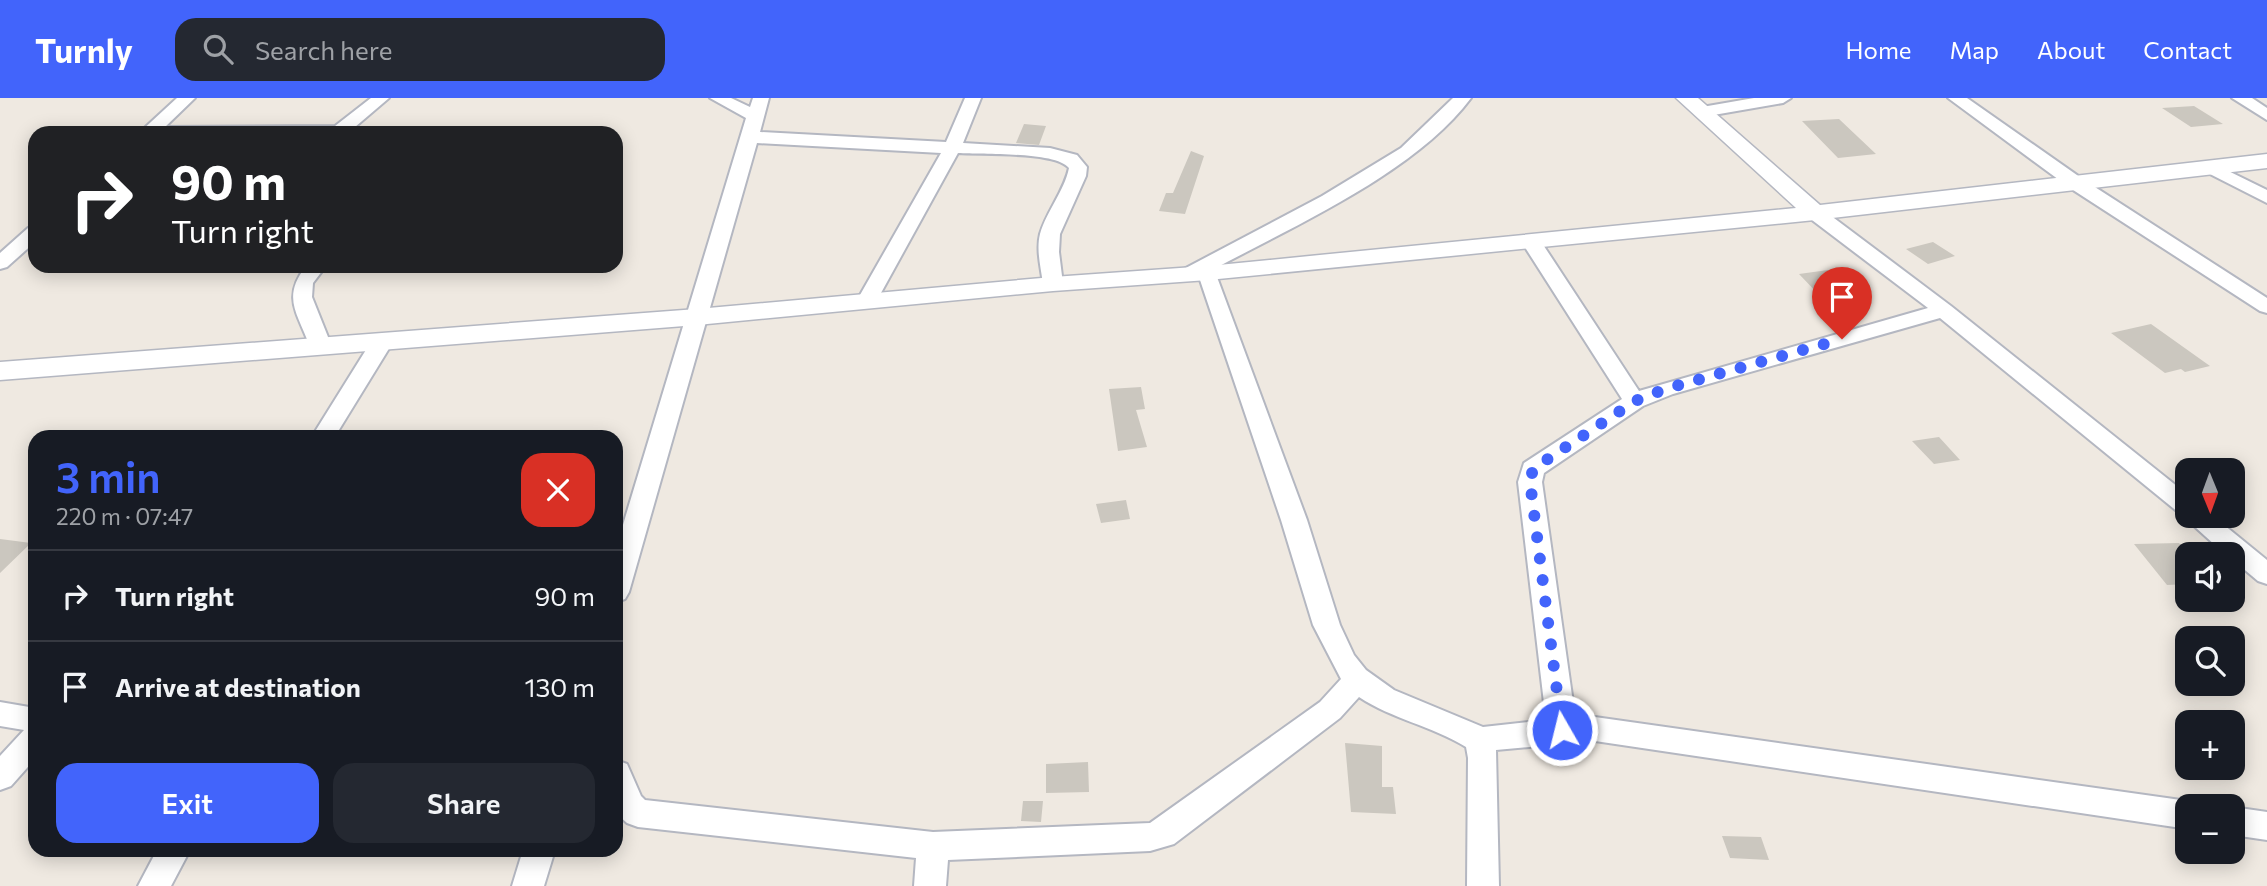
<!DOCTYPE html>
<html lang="en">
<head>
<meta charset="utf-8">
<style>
  :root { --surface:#171b24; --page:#242831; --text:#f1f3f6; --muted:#9ea1a6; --line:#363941; --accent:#4264fb }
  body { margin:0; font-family:Commissioner,sans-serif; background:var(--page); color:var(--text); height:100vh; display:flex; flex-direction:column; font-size:26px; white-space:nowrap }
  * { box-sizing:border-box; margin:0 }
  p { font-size:23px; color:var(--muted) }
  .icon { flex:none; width:38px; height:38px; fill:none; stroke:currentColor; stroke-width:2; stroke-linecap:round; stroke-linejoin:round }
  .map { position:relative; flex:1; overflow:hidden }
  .drawer { position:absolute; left:28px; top:332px; width:595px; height:427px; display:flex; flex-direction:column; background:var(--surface); border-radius:21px; box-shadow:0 4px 18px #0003 }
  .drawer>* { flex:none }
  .top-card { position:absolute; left:28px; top:28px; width:595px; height:147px; border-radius:21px; box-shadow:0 4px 18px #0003; background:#202124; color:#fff; overflow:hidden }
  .needle { width:46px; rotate:179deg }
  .buttons { position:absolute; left:2175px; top:360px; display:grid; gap:14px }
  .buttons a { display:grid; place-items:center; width:70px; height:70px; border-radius:14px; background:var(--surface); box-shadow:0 4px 18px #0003; font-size:35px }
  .pin { position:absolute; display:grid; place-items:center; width:60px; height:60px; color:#fff; margin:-72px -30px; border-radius:50% 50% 50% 0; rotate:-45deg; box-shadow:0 0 7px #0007 }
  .pin .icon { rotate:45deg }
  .me { position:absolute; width:77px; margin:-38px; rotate:352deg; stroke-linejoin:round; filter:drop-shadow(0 0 5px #0008) }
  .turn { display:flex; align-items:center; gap:24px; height:147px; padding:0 28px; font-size:32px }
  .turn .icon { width:91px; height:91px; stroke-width:2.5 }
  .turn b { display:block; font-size:49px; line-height:60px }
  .round { display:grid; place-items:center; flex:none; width:74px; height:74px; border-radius:21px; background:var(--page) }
  .overview { display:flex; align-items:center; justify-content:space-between; height:119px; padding:0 28px }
  h1 { font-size:42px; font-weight:600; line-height:52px; color:var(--accent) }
  .action { display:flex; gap:14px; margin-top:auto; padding:14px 28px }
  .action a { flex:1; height:80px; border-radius:21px; background:var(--accent); color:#fff; font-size:28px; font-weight:600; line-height:80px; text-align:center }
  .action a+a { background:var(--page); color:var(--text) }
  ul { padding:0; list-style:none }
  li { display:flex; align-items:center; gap:21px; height:91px; padding:0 28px; border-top:2px solid var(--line) }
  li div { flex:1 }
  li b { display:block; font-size:26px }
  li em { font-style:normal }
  header { display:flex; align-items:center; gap:42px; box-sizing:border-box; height:98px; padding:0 35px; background:var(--accent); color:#fff }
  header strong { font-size:33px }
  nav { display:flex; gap:38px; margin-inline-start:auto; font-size:24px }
  .search { width:490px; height:63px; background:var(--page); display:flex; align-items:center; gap:18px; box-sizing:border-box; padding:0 24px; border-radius:21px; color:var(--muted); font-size:26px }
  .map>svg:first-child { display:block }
  .building { fill:#cbc7bf }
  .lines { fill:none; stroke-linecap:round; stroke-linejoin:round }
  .minor-casing { stroke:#b4b7c1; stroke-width:4 }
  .tertiary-casing { stroke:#b4b7c1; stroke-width:3 }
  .minor { fill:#fff; fill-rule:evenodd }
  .tertiary { fill:#fff; fill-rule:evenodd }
  .route { stroke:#4264fb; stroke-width:12; stroke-dasharray:0 21.6 }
</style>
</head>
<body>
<header>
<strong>Turnly</strong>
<div class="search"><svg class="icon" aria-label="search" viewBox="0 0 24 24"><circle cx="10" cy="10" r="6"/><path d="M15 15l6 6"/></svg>Search here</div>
<nav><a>Home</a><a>Map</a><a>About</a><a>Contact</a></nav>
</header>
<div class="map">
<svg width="2267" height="788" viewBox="0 0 2267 788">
  <rect width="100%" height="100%" fill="#efe9e1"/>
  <!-- building -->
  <path class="building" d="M2194,8L2223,26L2191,29L2162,10Z
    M1839,21L1876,56L1838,60L1802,23Z
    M1024,26L1046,28L1039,47L1016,45Z
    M1191,53L1204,58L1185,116L1159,113L1166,95H1173Z
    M1933,144L1955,158L1928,166L1906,151Z
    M1828,172L1850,194L1820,198L1799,176Z
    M2151,226L2210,268L2185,274L2181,271L2165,275L2111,235Z
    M1141,289L1145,311L1136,312L1147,349L1118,353L1109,291Z
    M1939,339L1960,362L1934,366L1912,343Z
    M1126,402L1130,421L1101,425L1096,406Z
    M0,441L31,445L0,475Z
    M2179,445L2188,455V486L2167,487L2134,446Z
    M1345,645L1382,648V689H1393L1396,716L1351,714Z
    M1088,664L1089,694L1046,695V666Z
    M1023,703H1043L1041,724L1021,723Z
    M1722,738L1761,739L1769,762L1730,760Z"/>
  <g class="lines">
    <defs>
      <path id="minor" d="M177,0H195L165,29L335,28L371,0H389L348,35H139Z
        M710,0H731L750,9L753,0H769L760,34L946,44L965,0H981L963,45L1050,50L1077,57L1087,69L1086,78L1060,136L1059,154L1063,186L1060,190H1046L1043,186C1041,170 1036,152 1040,136C1047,112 1064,94 1069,70C1055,53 981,57 958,55L876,204L873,208H859L856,204L941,55L757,45L629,494L625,501L616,504V450L746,20Z
        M1453,0H1471C1416,74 1296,127 1214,171L1307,422L1340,527L1354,557L1366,572L1394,592L1483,629L1546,622L1518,384L1524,365L1622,301L1521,143L1524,139H1538L1639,293L1928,210L1808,119L1805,115L1808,111H1822L1951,208L2188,397V418H2213L2267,462V486L2258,483L2233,462V457H2226L2184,419L1940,220L1673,296L1643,308L1544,375L1542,384L1575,619H1595L2188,703L2200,709H2188V731L1595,643L1496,652L1499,788H1467L1468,660L1466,649C1432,628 1392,621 1359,599L1340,620L1174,746L1150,753L948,762L946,788H914L916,760L638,729L627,725L618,717L616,662L627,666L641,698L645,702L933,734L1150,725L1320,604L1341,581L1313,527L1281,422L1199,179L1189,182L1182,180L1179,176L1182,172L1322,98L1401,50Z
        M1754,0H1791L1783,5L1702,19L1693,14L1702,9Z
        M1948,0H1967L2084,82L2267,200V215L2260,213L2070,90Z
        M2232,0H2252L2267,10V22Z
        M2210,64L2267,92V105L2204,73L2201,69L2204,65Z
        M35,128V144L7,169L0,171V155L28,130Z
        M306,168H326L313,185L312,199L332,249L329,254H313L310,249C298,215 281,200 306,168Z
        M382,237L390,239L393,244L334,340H311L374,239Z
        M0,604L35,610V661L11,688L0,692V658L24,632L0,628Z
        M2233,709L2267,714V742L2233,737Z
        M157,752H190L171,788H138Z
        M523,752H555L544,788H512Z"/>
      <path id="tertiary" d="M1676,0H1698L1820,107L2267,56V70L1815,122L1208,182L1053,193L697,227L0,282V264L697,211L1053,179L1208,168L1796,110Z"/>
    </defs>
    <!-- minor casing -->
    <use href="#minor" class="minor-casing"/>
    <!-- tertiary casing -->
    <use href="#tertiary" class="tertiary-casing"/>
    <!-- minor -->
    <use href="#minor" class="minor"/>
    <!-- tertiary -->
    <use href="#tertiary" class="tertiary"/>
  </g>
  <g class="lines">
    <!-- route -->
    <path class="route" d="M1562,632L1530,384L1533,371L1635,303L1665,291L1842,241"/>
  </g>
</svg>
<div class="buttons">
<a><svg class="needle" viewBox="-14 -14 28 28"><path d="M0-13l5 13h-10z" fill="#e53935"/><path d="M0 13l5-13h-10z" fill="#9ea1a6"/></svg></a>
<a><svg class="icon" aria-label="sound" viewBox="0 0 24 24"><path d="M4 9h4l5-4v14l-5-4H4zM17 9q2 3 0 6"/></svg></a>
<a><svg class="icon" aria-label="search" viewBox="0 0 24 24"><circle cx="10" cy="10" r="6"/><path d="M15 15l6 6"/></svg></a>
<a>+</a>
<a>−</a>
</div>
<div class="pin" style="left:1842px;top:241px;background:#d93025"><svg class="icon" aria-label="arrive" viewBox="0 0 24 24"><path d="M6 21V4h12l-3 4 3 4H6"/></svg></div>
<svg class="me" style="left:1562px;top:632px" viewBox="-20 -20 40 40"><circle r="17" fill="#4264fb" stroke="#fff" stroke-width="3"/><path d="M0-11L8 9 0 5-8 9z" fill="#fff"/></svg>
<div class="top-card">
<div class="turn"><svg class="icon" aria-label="right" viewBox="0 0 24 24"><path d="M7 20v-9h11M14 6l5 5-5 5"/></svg><div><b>90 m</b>Turn right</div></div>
</div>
<section class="drawer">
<div class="overview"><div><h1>3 min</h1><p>220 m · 07:47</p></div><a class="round" style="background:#d93025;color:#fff"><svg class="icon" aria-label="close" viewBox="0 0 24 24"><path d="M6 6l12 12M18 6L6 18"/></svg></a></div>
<ul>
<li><svg class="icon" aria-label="right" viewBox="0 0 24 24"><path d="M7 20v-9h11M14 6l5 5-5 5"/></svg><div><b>Turn right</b></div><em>90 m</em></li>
<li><svg class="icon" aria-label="arrive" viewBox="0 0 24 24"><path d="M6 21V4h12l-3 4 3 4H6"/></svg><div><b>Arrive at destination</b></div><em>130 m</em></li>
</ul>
<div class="action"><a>Exit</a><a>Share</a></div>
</section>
</div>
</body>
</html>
